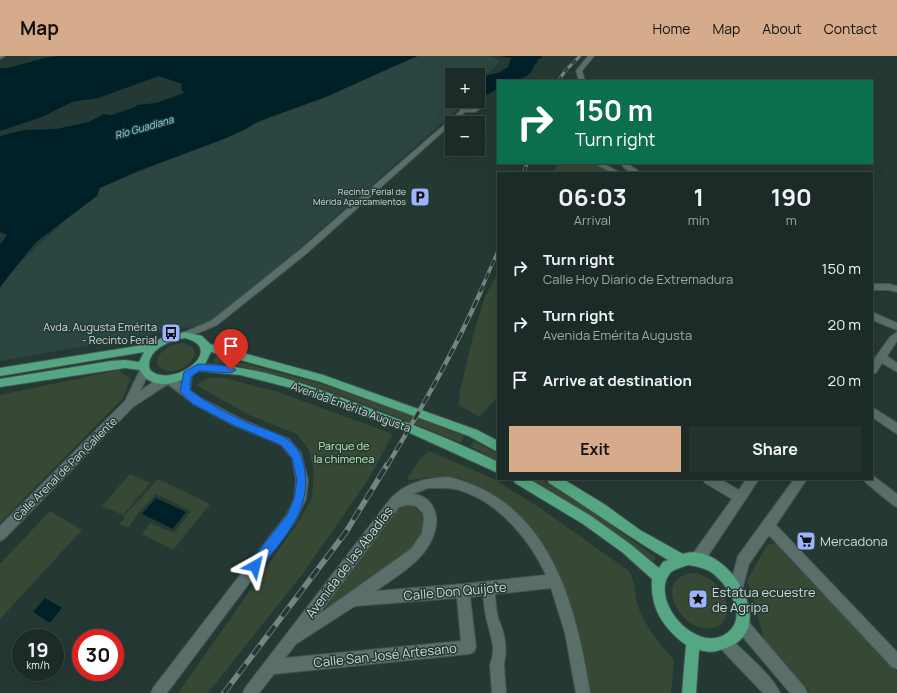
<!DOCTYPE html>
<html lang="en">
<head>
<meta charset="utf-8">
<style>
  :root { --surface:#1c2b27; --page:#25332f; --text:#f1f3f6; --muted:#a0a7a7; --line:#3a4744; --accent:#d6ab8b }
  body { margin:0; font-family:Manrope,sans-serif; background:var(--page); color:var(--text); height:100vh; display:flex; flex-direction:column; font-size:15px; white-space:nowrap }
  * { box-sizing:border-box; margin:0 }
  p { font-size:13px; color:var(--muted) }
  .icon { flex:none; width:22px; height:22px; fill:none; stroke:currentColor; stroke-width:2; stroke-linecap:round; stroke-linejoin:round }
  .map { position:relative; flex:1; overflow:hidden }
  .panel { position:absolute; left:497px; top:116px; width:376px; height:308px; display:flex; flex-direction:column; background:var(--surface); border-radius:0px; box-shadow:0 4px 16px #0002,0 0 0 1px var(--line) }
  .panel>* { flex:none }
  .top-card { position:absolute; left:497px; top:24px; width:376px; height:84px; border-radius:0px; box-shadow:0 4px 16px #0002,0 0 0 1px var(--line); background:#0b6e4f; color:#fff; overflow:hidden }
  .fabs { position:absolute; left:445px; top:12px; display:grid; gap:8px }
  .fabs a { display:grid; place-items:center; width:40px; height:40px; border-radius:0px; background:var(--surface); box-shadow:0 4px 16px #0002,0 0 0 1px var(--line); font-size:20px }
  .speed { position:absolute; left:12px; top:573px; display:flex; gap:8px; font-size:20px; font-weight:700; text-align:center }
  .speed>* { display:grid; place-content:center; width:52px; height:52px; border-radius:50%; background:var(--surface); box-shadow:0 4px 16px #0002,0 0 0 1px var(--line); line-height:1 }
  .speed small { font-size:10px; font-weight:400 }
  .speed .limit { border:6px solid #d22; background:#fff; color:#111 }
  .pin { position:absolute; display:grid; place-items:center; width:34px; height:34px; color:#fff; margin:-41px -17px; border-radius:50% 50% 50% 0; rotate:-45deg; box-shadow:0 0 4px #0007 }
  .pin .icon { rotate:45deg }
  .me { position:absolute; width:44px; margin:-22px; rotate:37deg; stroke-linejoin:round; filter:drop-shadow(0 0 3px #0008) }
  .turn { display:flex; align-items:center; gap:14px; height:84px; padding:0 12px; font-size:18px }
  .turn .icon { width:52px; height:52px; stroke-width:2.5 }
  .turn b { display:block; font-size:28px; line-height:34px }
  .eta { display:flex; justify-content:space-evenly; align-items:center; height:68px; text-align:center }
  .eta b { font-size:24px; font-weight:700; line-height:28px }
  .cta { display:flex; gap:8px; margin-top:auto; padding:8px 12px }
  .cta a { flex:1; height:46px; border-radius:0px; background:var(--accent); color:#111; font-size:16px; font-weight:700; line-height:46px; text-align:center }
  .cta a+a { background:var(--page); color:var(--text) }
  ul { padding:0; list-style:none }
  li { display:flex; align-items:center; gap:12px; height:56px; padding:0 12px }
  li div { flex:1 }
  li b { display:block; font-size:15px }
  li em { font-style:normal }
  header { display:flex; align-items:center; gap:24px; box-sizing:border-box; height:56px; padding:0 20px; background:var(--accent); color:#111 }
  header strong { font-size:19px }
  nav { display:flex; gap:22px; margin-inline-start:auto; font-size:14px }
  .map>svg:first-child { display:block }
  .built { fill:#2b4640 }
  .green { fill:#374934 }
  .water { fill:#002028 }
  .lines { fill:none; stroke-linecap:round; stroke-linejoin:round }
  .pedestrian-casing { stroke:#435451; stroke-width:2 }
  .minor-casing { stroke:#435451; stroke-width:2 }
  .primary-casing { stroke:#435451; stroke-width:2 }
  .pedestrian { fill:#5a6f6a; fill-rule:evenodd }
  .minor { fill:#5a6f6a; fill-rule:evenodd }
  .primary { fill:#54a782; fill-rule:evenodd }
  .rail-far3-casing { stroke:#758682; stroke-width:3 }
  .rail-far2-casing { stroke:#758682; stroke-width:3.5 }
  .rail-far1-casing { stroke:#758682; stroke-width:4.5 }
  .rail-casing { stroke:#758682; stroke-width:5.5 }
  .rail-far3 { stroke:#253934; stroke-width:2; stroke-dasharray:5.5; stroke-linecap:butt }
  .rail-far2 { stroke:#253934; stroke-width:2.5; stroke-dasharray:7; stroke-linecap:butt }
  .rail-far1 { stroke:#253934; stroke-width:3; stroke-dasharray:9; stroke-linecap:butt }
  .rail { stroke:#253934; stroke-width:4; stroke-dasharray:12; stroke-linecap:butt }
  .route { fill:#1a73e8; stroke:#114b97 }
  .labels { text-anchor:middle; stroke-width:3; stroke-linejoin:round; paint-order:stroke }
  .far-poi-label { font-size:9px; fill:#cfdbd8; stroke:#253934; text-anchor:end }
  .far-water-label { font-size:10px; font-style:italic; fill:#78def7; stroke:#253934 }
  .poi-label { font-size:11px; fill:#cfdbd8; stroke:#253934; text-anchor:end }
  .street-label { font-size:11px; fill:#cfdbd8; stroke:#253934 }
  .park-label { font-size:11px; fill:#b9f0b1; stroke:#253934 }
  .near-poi-label { font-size:13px; fill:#cfdbd8; stroke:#253934; text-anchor:start }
  .near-street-label { font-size:13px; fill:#cfdbd8; stroke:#253934 }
</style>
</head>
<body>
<header>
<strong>Map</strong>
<nav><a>Home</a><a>Map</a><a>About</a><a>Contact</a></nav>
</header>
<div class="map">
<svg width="897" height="637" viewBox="0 0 897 637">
  <rect width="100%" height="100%" fill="#253934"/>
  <!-- built -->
  <path class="built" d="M419,0H488L500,4L490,16L478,19H452V45H467L214,267L0,305V233L15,211L100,132Z"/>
  <!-- green -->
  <path class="green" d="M558,107H597L618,117H553Z
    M498,216V341L479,361L459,349L460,335L474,276L485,241Z
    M183,287C190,289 193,290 195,297C192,309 175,320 162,313C151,307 161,295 168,291C173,288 178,288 183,287Z
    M216,300L322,328L404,357L464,380L461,387C381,355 300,318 213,306Z
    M119,314L130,323L123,342L0,467V339Z
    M208,322H224L275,335L393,378L368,424L304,516L208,637H178L301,462L312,441L314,415L309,394L297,378L249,359L196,329Z
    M474,385L498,398V405L470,390Z
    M429,395L494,423L537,450L629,515C636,527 634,541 639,553C647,573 660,588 674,604L671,637H591C578,564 563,492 500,445C488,436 473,426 458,422C441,418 423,423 407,424L419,404Z
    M130,418L150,427L123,459L102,450Z
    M158,423L210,448L173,494L142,478L150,467L174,477L191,455L156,438L137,459L128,472L119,468L125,462L123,461Z
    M531,423H541L593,456L655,501V504L653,505L591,460Z
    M404,448L416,452L426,461L425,478L411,495L326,553L324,550L392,455Z
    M50,455L82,474L0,563V508Z
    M768,488H776L897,616V637H809L765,586L747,524Z
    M694,517C703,519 709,522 716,528C728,539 735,568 712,572C680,578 651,520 694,517Z"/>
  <!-- water -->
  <path class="water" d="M60,0H417L326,41L257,66L246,73L224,83L133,117L100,132L97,140L36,186L0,231V189L7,179L0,176V80L24,74L56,73L89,66L103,58L112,59L135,51L136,49L156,47L184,37L181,32L182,28L159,20L98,42L72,46L42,61L0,75V12H7L49,1Z
    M498,0H541L542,2L537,4L538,6C533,8 534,12 531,16C521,26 511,25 498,25V33C490,36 488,41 478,39V30H482L480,21L498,17L508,11L511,2Z
    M156,442L186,456L173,473L142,458Z
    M45,542L62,552L50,567L33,556Z"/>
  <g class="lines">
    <defs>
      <path id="pedestrian" d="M489,532L493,534L495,538C496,547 496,559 500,567C506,582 508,598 502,614L497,616L492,614L490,609C496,594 492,584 488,569C485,559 484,548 483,538L485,534Z"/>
      <path id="minor" d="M0,0H5L0,3Z
        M588,0H594L582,15L585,25H579L576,15Z
        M466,46L478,47L482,51L475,56H465L307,197L217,269L188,281H182L180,279L182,277L211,265L249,235L301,193L459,56L461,53L460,50ZM467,50H474L476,51L469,54L465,51Z
        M594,107H602L621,117H612Z
        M621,107H627L641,117C633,117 624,115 621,107Z
        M872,228H889L897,230V236L889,234H872Z
        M872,256L897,267V274L872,264Z
        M897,276V285L887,300L897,307V316L882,307L876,317L872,318V306L890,281Z
        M145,311L149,312L150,315L140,335C156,325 164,314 181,327L183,316H191L192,319L190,334L201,342L241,363L289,383L301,397L308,424L306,443L295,466L167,637H151L153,632L287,458L294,443L296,424L292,402L281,389L233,369L193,348L168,328L133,351L4,483L0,485V470L125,345L141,312Z
        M872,351L897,367V378L872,361Z
        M872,419L897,438V451L893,449L866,427L864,423H872Z
        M448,421C549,444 576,547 590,637H576L565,577L551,532L470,541L476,591L474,596L469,598L274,618L259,637H243L245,632L391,442C407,426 426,422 448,421ZM428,432C441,432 453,431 465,436C501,449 531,486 546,519L463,528L376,535C399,518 427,504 435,475C437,468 437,460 434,453C430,444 423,439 413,438ZM407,449L416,450L423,457L424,463L422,477L411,493L318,559L399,451ZM457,542L461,585L285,602L296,588L355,550Z
        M703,423H720L739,434L746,423H759L702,509L697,510L692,509L691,504L692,499L732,443L705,427Z
        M794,423H807L776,469L897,596V613L892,611L769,479L749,508L741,538L736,540L731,538L729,533L738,500Z
        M742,562L747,564L805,632L807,637H790L737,574L735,569L737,564Z
        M725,580L730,582C744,596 773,620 780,637H763L720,592L718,587L720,582Z
        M497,602L502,604L504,609L506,637H492L490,609L492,604Z"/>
      <path id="primary" d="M185,276L202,280L210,288L323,319L477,374L498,385V396L469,380L321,326L211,296L205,308C262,311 314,331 366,351C411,368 455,385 498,406V417L410,377L299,334L240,319L199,315C183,326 152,338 140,314L125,312L0,331V323L111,305L125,304L139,306L144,296L0,320V312L131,291L153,287L165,280ZM185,282C228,293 172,334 150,314C144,295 170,284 185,282Z
        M513,423H529L591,460L630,488L659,512L663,506L668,504C627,480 589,452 549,427L547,423H563L604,448L640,474L683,498C727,483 782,574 726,592C714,596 712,597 699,594L696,637H682L686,589C663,572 650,552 652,523L622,496L583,468L515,427ZM688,509C696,510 704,512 711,516C728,528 749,561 727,577C697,600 647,543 671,516C675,513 683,511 688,509Z"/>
    </defs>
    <!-- pedestrian casing -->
    <use href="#pedestrian" class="pedestrian-casing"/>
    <!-- minor casing -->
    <use href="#minor" class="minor-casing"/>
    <!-- primary casing -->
    <use href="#primary" class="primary-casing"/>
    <!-- pedestrian -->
    <use href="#pedestrian" class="pedestrian"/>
    <!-- minor -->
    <use href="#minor" class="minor"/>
    <!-- primary -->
    <use href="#primary" class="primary"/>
    <defs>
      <path id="rail-far3" d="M558,25L566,14L580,0"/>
      <path id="rail-far2" d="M524,117L527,107
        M480,236L498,195"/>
      <path id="rail-far1" d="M387,410C421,353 454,296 481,235"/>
      <path id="rail" d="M224,637L346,476L387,409"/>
    </defs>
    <!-- rail-far3 casing -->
    <use href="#rail-far3" class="rail-far3-casing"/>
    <!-- rail-far2 casing -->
    <use href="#rail-far2" class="rail-far2-casing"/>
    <!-- rail-far1 casing -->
    <use href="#rail-far1" class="rail-far1-casing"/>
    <!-- rail casing -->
    <use href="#rail" class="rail-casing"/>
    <!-- rail-far3 -->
    <use href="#rail-far3" class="rail-far3"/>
    <!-- rail-far2 -->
    <use href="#rail-far2" class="rail-far2"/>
    <!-- rail-far1 -->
    <use href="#rail-far1" class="rail-far1"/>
    <!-- rail -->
    <use href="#rail" class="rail"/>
  </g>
  <!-- route -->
  <path class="route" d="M198,308L231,310L236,314L231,317L199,315L191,321L190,334C207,347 228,358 248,367C261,372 276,376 287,383C297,389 302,400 304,410C313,455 283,482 259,514L255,516L250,514L249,510L250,506L287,459L294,443L297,424L292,402L281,389L233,369L193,348L180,336L184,316Z"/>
  <!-- icons -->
  <defs>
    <symbol id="parking-square" viewBox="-11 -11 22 22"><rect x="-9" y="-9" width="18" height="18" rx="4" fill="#9fb3fd" stroke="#253934"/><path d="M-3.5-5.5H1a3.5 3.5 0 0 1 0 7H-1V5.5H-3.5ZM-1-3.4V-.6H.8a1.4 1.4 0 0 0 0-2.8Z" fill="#111"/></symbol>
    <symbol id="bus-square" viewBox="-11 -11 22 22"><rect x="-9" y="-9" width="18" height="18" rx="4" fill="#9fb3fd" stroke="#253934"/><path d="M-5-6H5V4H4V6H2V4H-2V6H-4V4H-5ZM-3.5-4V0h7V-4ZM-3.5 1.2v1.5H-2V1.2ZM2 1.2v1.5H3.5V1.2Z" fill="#111"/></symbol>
    <symbol id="supermarket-square" viewBox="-11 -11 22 22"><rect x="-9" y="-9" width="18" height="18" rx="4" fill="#9fb3fd" stroke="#253934"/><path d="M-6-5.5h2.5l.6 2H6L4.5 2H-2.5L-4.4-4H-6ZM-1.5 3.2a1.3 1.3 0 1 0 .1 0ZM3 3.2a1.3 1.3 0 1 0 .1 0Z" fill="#111"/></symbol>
    <symbol id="sight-square" viewBox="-11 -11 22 22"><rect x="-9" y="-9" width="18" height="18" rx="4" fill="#9fb3fd" stroke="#253934"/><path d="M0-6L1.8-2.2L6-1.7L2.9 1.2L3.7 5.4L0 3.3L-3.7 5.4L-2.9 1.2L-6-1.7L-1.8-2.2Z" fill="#111"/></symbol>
  </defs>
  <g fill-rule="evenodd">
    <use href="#parking-square" x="409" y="130" width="22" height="22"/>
    <use href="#bus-square" x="160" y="266" width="22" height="22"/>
    <use href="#supermarket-square" x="795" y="474" width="22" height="22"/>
    <use href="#sight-square" x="687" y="532" width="22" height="22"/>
  </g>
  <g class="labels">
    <!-- far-poi labels -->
    <g class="far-poi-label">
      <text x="406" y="139">Recinto Ferial de<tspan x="406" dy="10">Mérida Aparcamientos</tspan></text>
    </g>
    <!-- far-water labels -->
    <g class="far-water-label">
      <text transform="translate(144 71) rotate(-16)" y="4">Río Guadiana</text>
    </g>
    <!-- poi labels -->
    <g class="poi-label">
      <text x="157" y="275">Avda. Augusta Emérita<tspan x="157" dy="13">- Recinto Ferial</tspan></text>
    </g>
    <!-- street labels -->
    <g class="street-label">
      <text transform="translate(351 351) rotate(20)" y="4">Avenida Emérita Augusta</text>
      <text transform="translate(65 413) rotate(-45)" y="4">Calle Arenal de Pan Caliente</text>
    </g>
    <!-- park labels -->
    <g class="park-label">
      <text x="344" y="394">Parque de<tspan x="344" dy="13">la chimenea</tspan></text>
    </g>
    <!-- near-poi labels -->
    <g class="near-poi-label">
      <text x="820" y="490">Mercadona</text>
      <text x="712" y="541">Estatua ecuestre<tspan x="712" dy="15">de Agripa</tspan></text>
    </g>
    <!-- near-street labels -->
    <g class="near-street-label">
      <text transform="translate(349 506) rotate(-53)" y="5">Avenida de las Abadías</text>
      <text transform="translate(455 535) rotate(-5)" y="5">Calle Don Quijote</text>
      <text transform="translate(385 599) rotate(-6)" y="5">Calle San José Artesano</text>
    </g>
  </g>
</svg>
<div class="fabs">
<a>+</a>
<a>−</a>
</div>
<div class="speed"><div>19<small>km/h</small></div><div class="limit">30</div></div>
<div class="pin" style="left:231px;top:314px;background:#d93025"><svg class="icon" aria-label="arrive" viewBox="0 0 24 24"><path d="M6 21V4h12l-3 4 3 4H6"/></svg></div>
<svg class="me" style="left:255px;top:510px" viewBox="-20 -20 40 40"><path d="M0-17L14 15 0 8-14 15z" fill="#1a73e8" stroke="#fff" stroke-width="4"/></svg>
<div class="top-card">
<div class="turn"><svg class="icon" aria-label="right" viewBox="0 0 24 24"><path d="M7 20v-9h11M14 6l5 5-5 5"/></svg><div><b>150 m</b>Turn right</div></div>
</div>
<section class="panel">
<div class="eta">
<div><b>06:03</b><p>Arrival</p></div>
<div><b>1</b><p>min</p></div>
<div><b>190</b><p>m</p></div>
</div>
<ul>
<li><svg class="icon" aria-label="right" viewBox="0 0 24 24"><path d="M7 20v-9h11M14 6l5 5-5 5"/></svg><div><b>Turn right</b><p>Calle Hoy Diario de Extremadura</p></div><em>150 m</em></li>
<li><svg class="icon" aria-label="right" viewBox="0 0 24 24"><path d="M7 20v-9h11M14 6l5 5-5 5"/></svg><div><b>Turn right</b><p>Avenida Emérita Augusta</p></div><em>20 m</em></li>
<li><svg class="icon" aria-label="arrive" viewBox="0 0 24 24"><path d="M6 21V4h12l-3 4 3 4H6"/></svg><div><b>Arrive at destination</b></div><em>20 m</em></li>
</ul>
<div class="cta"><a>Exit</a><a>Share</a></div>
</section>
</div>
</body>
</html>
